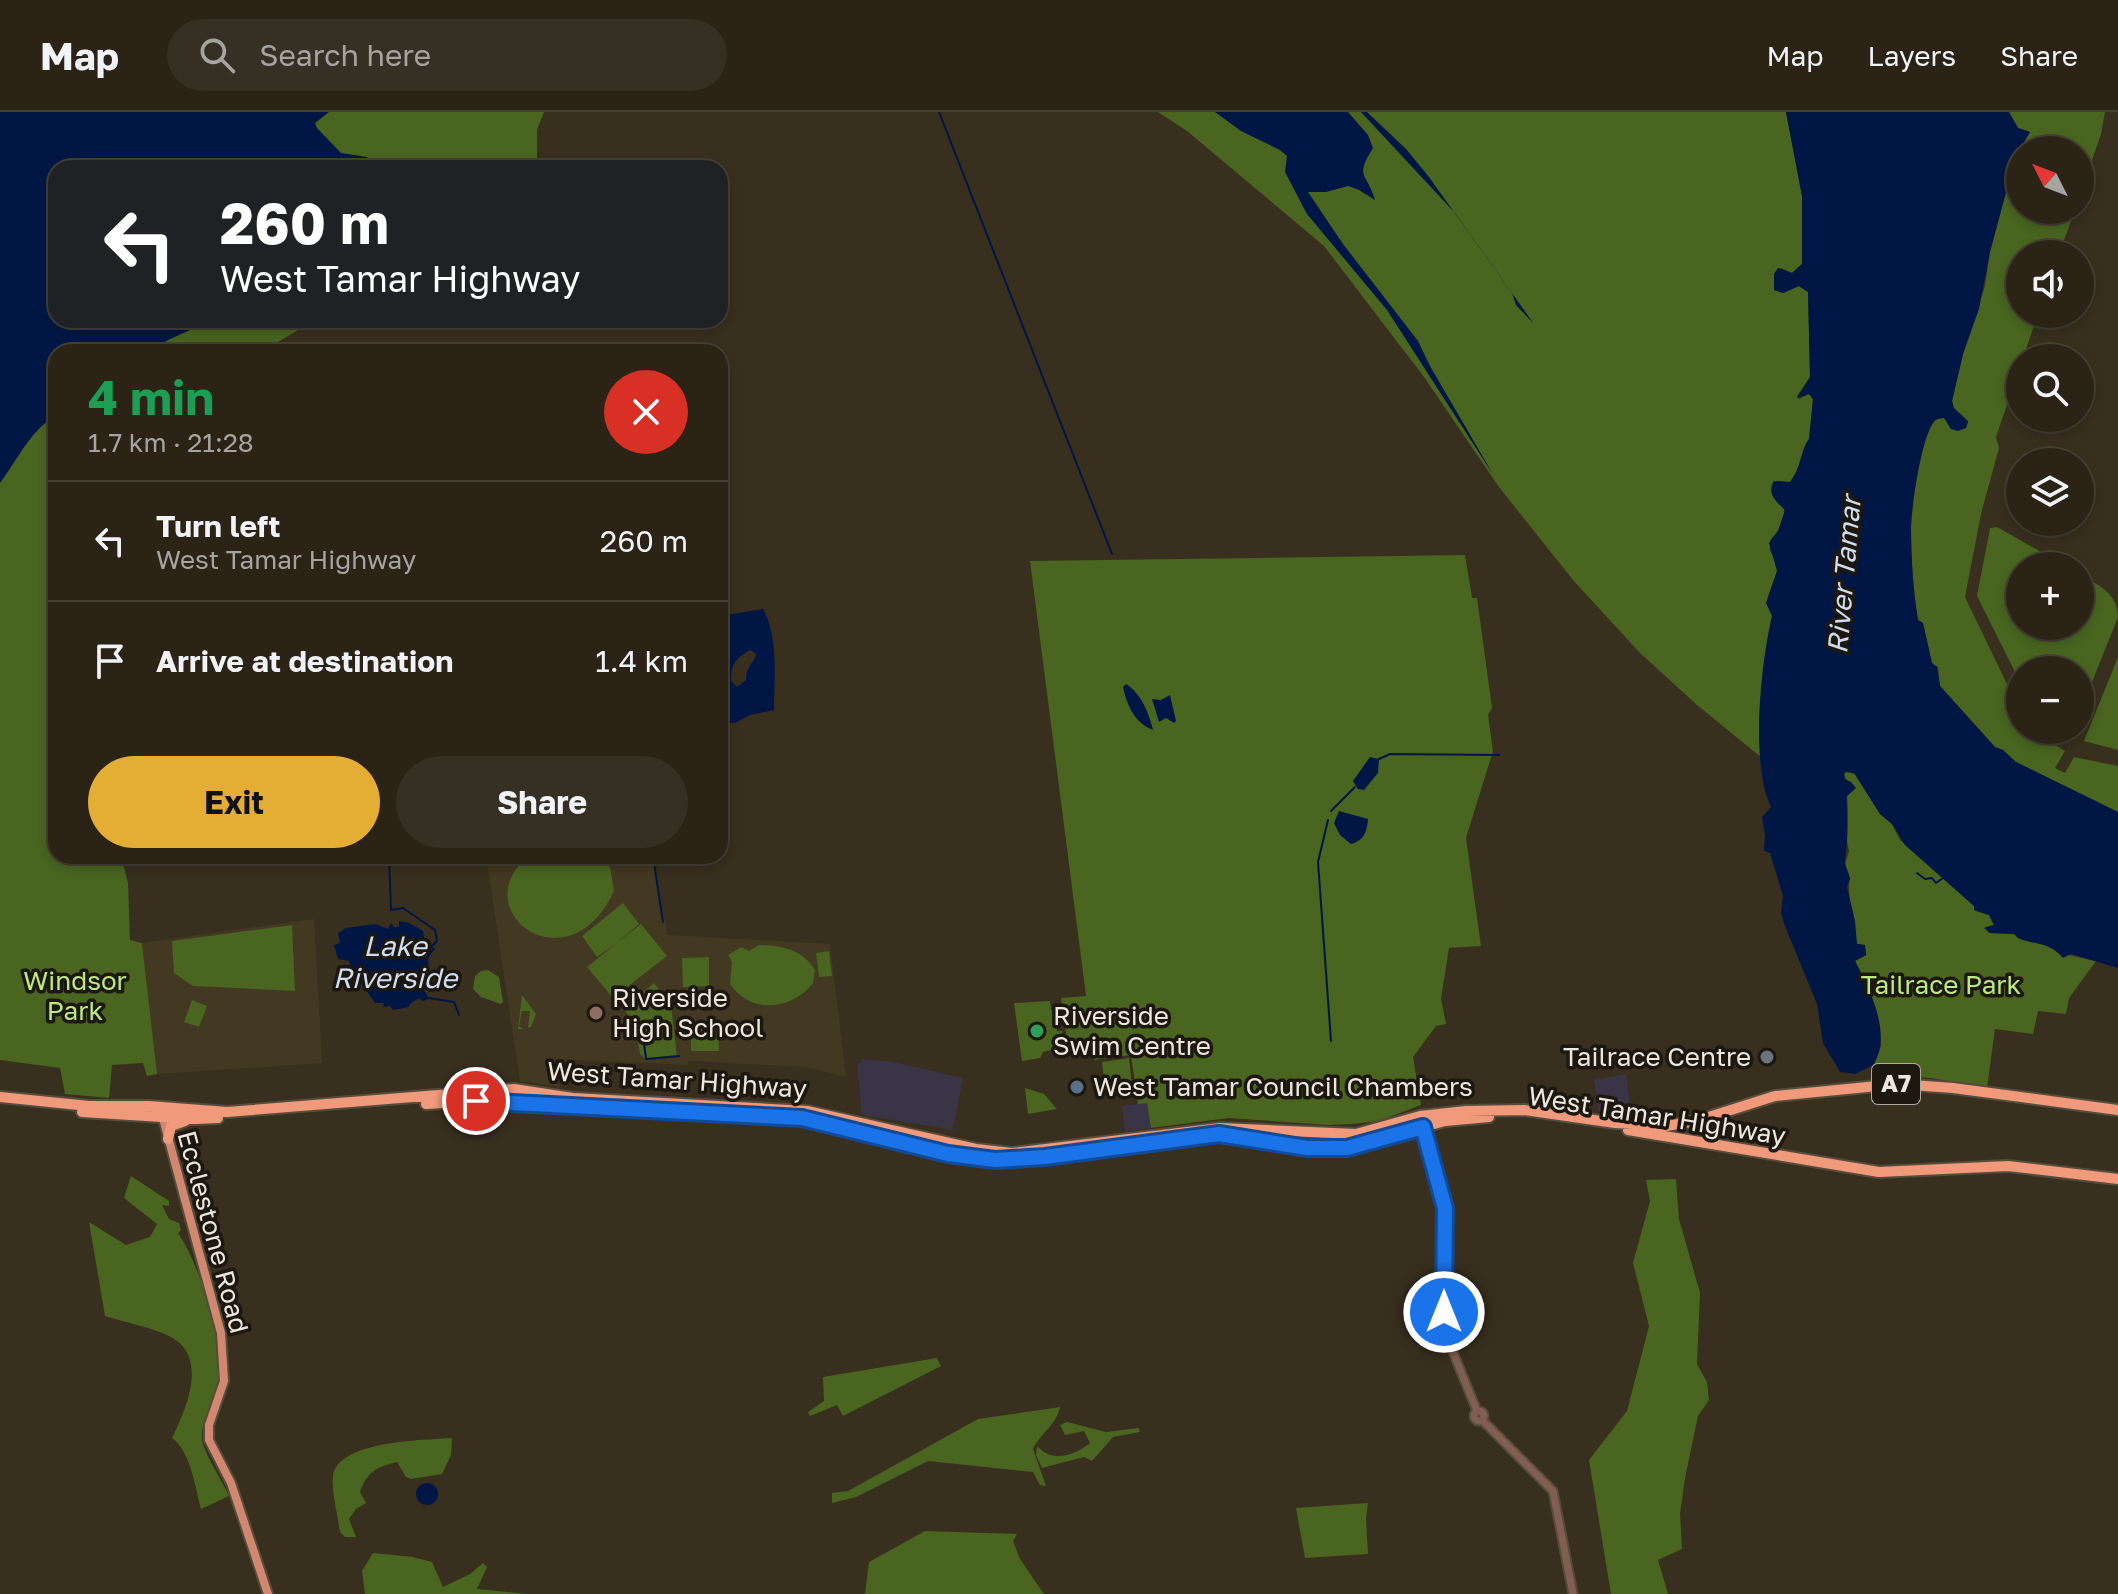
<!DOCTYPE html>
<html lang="en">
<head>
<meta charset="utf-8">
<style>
  :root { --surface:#2a2316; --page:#362f23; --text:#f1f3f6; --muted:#a5a4a1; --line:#464035; --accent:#e4ae35 }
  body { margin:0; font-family:"Golos Text",sans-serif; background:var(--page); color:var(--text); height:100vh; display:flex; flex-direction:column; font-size:30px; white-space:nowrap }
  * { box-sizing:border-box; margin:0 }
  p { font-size:26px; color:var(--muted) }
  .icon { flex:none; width:44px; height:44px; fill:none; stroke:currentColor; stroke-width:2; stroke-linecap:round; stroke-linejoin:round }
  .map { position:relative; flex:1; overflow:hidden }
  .sheet { position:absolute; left:48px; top:232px; width:680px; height:520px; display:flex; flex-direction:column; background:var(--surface); border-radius:24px; box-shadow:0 4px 12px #0003,0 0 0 2px var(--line) }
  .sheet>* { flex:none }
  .top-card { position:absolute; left:48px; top:48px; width:680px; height:168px; border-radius:24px; box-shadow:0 4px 12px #0003,0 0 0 2px var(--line); background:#202124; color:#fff; overflow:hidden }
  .needle { width:52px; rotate:312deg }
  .buttons { position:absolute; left:2006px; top:24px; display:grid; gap:16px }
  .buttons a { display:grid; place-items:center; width:88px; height:88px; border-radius:50%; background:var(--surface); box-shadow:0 4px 12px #0003,0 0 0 2px var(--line); font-size:40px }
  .pin { position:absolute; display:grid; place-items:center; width:68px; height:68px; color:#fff; margin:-34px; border:4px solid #fff; border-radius:50%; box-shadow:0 2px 8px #0007 }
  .me { position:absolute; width:88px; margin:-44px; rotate:0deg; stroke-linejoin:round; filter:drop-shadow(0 0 6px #0008) }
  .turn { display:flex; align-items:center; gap:28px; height:168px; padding:0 40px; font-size:36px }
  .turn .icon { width:104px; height:104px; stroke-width:2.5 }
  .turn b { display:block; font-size:56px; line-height:68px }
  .round { display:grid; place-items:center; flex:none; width:84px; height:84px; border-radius:42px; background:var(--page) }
  .head { display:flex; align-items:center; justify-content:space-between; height:136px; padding:0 40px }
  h1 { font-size:48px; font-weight:700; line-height:60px; color:#1e9e55 }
  .primary-button { display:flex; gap:16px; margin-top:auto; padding:16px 40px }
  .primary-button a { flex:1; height:92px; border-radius:48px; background:var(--accent); color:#111; font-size:32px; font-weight:700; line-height:92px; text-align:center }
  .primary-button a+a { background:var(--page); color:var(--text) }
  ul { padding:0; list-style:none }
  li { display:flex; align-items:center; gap:24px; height:120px; padding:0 40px; border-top:2px solid var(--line) }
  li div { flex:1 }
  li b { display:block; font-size:30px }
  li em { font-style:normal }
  header { display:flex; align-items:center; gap:48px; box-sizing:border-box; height:112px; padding:0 40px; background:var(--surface); border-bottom:2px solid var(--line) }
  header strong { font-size:38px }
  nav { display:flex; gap:44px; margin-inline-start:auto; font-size:28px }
  .search { width:560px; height:72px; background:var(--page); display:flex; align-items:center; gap:20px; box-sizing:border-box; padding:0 28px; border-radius:44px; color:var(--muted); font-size:30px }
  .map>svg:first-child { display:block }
  .commercial { fill:#3a3546 }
  .built { fill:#433821 }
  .green { fill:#496520 }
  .water { fill:#001745; fill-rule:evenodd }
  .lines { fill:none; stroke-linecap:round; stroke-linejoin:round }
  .stream { stroke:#001745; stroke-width:2 }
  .minor-casing { stroke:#554c3c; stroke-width:11 }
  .major-casing { stroke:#554c3c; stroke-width:12 }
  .highway-casing { stroke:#554c3c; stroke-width:14 }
  .minor { stroke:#825e52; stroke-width:7 }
  .major { stroke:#d28870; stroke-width:8 }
  .highway { stroke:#f1997b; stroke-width:10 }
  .route-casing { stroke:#114b97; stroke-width:20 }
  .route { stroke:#1a73e8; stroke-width:14 }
  .education-dot { fill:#8d6e63; stroke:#1c1810; stroke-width:3 }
  .leisure-dot { fill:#2e9e5b; stroke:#1c1810; stroke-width:3 }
  .worship-dot { fill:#6b7280; stroke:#1c1810; stroke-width:3 }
  .service-dot { fill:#5c6f8a; stroke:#1c1810; stroke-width:3 }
  .labels { text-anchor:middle; stroke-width:7; stroke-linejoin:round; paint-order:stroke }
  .shield { fill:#1c1810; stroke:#aea99f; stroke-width:2 }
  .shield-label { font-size:24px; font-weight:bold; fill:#ece7dc }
  .park-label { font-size:26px; fill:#bcea7f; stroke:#1c1810 }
  .poi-label { font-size:26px; fill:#ece7dc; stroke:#1c1810; text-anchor:start }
  .street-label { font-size:26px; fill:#ece7dc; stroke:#1c1810 }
  .water-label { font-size:28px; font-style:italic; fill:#cfdbee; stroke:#1c1810 }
</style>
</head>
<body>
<header>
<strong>Map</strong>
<div class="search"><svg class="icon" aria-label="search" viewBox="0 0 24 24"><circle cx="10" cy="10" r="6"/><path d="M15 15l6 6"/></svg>Search here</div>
<nav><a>Map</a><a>Layers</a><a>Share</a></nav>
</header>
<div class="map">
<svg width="2118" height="1482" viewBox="0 0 2118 1482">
  <rect width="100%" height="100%" fill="#382f1e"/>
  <!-- commercial -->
  <path class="commercial" d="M861,947L893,950L963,966L953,1018L862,1003L857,952L861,951Z
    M1626,962L1631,1003L1599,1000L1594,968Z
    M1147,990L1151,1016L1125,1020L1122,994Z"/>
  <!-- built -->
  <path class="built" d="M486,744H654L667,823L830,832L846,965L806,955L691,949H688L689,953L554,947L560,975L520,969Z
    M314,807L322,951L157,962L142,831Z"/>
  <!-- green -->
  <path class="green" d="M0,0H544L537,18V56H56V208H315L261,240H56V744H121L128,771L130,828L142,831L157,962L147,964L143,951L112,953L109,986L65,982L60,956L0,948Z
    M1158,0H1786L1802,84V152L1792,161L1781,156L1774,162V178L1783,181L1799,174L1808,180L1810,265L1797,284L1799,287L1809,282L1813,287L1809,327C1800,339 1802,355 1790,370L1777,369C1784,395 1791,406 1770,428V439L1776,448L1777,459L1768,485L1772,504L1760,598L1759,629L1762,646L1697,593L1639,540L1573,468L1499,375L1424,265L1324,134L1187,19Z
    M2009,0H2105L2101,22L2080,83V38H2020V98H2075L2059,142H2020V202H2038L2023,246H2020V255L1996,325L1999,336L1981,402L1965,485L2020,599V618H2031L2065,639L2055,656L2065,661L2074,645L2118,654V700L2015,650L2003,638L1995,635L1940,574L1938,555L1932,552L1923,511L1918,508C1913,477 1911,446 1911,415C1912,392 1921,328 1933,311C1936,306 1939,307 1944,305L1951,317L1966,316L1968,310L1953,296L1952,289L1963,242L1985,174L1990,140L2006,80L2014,74L2010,53L2030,20L2018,16Z
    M1997,415L2066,454H2020V514H2080V462C2098,473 2118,481 2118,505L2080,600V558H2020V570L1977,484L1990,416Z
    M1465,443L1472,486H1477L1492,596L1488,603L1493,639L1466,726L1481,834L1449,836L1441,887L1446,912L1436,914L1413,945L1421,993L1379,1009L1353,1012L1328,1013L1229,1006L1151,1016L1147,991L1138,992L1131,943L1094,948L1092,935L1068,938L1065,913L1089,909L1064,911L1061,886L1086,884L1030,449Z
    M2118,545V638L2084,629Z
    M1847,659L1856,663L1880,702L1892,712L1900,728L1974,794L1976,799L1989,803L1994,813L1985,815L1989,821L2014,822L2019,827L2042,831L2059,841L2096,849L2069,886L2066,902L2038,899L2033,922L1995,917L1987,976L1931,966L1894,964L1877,969L1875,950L1881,934L1877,906L1855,849L1866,843L1865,833L1857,832C1855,821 1846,775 1850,767L1845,752L1849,739L1846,724L1847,684L1855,676L1843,664Z
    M528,744H597L610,755L614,779C569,877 463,800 528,744Z
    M623,791L639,812L618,830L641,812L667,844L613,886L587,855L617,831L597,845L582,824Z
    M292,813L295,879L193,874L174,861L172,829Z
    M759,833C781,833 803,838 815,858L813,871C792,898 751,903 730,872L732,850L728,843L741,835L749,839Z
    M829,839L832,864L819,865L816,841Z
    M709,845V874L683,875L682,846Z
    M488,858L499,865L503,890L501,892L481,885L473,877L475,864L481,859Z
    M654,871L671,892L677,945L645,947L640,942L636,918L624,896Z
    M522,883L536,902L531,915L528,916L530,899H522L519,914L523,917H518Z
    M192,888L207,894L199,915L184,910Z
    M1050,889L1051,898L1055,899L1057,919H1062L1063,924L1057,926L1059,936L1043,940L1040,946L1022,949L1014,891Z
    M691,913H718L719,939H691Z
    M1129,946L1132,974L1105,978L1102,950Z
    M1025,976L1044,982L1057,997L1028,1002Z
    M131,1064L169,1089V1094L162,1093L169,1107L179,1111L181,1118L178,1121C199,1152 226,1231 220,1269C217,1289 200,1307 202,1328C204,1341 223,1370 229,1384L201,1397C195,1375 191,1340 172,1326C186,1297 209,1246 171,1225C152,1215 126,1211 105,1204L89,1110L126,1133L150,1125L157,1112L124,1086Z
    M1676,1067L1679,1107L1700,1181L1697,1252L1707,1270L1709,1288L1698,1304L1685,1366L1680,1402L1682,1437L1658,1448L1668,1482H1611L1589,1348L1627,1299L1649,1214L1633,1151L1650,1089L1646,1068Z
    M937,1246L941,1254L843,1304L837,1293L810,1304L808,1300L824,1289L823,1265Z
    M1060,1295C1057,1312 1041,1321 1033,1337L1046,1374L1040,1373L1033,1360L928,1349L856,1385L832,1391V1381L848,1379L978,1307Z
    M1067,1310L1106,1320L1139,1316L1140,1320L1113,1325L1092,1349L1084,1345L1042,1356L1036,1343L1037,1334C1052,1351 1074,1344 1090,1331L1084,1319L1065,1323L1060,1313Z
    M452,1326L451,1343L442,1362L411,1367L406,1365L397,1350C376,1355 367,1360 360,1380L366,1391L356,1397L349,1407L356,1425H345L340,1420C338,1405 331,1378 333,1364C338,1328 426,1328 452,1326Z
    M1368,1391L1366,1407L1368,1442L1305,1446L1296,1396Z
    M925,1419L1017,1422L1013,1429L1020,1447L1044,1482H865L869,1450Z
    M373,1441L413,1445L432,1450L443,1475L470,1462L483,1451L487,1455L477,1477L528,1482H365L362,1459Z"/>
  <!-- water -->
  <path class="water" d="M0,0H329L315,11L317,16L341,41L367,45L374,56H56V208H212L168,228L150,240H56V303C30,319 18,347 0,371Z
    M1215,0H1348L1368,23L1373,36C1354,66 1367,60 1375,88L1359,78L1348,74L1326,80H1308L1343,132L1418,229L1430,254L1494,364L1387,198L1307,102L1285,60L1287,44L1280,38L1241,19Z
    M1361,0H1367L1406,37L1429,65L1534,212L1516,193L1512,181L1455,101Z
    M1786,0H2009L2018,16L2030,20L2011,53L2014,75L2006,80L1990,140L1979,197L1963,242L1952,289L1954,296L1968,309L1966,316L1958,319L1951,317L1944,306C1939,307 1936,306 1933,311C1921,328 1912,392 1911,414C1911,446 1913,477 1918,508L1923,511L1932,551L1937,555L1940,574L1995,635L2003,638L2016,650L2118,700V856L2071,842L2063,846C2047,826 2026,835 2014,822L1990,821L1984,816L1994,813L1989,803L1974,798V794L1905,733L1892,712L1880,702L1854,661L1844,660L1845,667L1851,670L1856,676L1847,684C1848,706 1848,728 1845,749C1845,755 1849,760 1850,767L1847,775L1855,809L1857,832L1865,833L1866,843L1855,849C1870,877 1893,924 1873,953L1855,962L1840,960L1823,931L1817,892L1785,814L1781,801L1783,784L1770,741L1764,739L1765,723L1762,705L1771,695C1750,652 1761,550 1772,504L1766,491L1777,459L1769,431L1778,419L1785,398C1777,390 1766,382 1774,369L1790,370C1802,355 1800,339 1809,327L1813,287L1809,282L1797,286L1810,265L1808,180L1799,174L1783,181L1774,178V162L1778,156L1792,161L1802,152V84Z
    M763,497C779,525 774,567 774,598L750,603L735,611H720V504ZM750,538L756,542C753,553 746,554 746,568L737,575L731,569C730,553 736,546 750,538Z
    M1126,572C1142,582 1149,602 1153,618C1135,611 1127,594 1123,575Z
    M1170,583L1176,609L1174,611L1166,606L1159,610L1152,587L1161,588Z
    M1370,645L1379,647L1378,661L1364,678L1358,677L1353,669Z
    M1339,699L1368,707C1367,719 1364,729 1351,732L1340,723L1334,711Z
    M399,809L409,811L423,819L426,838L428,840L433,835L435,837L428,846L430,871L424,878L429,887L423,889L419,886L410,892L409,895L393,898L390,894L383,895L384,891H375L364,875L368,869L364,865L357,866L351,860L349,849L338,847L334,833L340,831L338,821L346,816L375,812L388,817L391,811L394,815H399Z
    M416 1382a11 11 0 1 1 22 0a11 11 0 1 1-22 0Z"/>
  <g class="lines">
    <!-- stream -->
    <path class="stream" d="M939,0L1112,442
      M1379,647L1390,642L1499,643
      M1331,699L1355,675
      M1328,708L1318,750L1331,929
      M389,744L391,798L403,796L435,818L437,829L427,839
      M653,744L663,810
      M1917,761L1925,767L1932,766L1936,771L1943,766
      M429,886L454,890L459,903
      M642,916L646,947L679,944"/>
    <defs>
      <path id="minor" d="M1422,1010L1445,1096L1446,1223L1477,1299
        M1474 1304a5 5 0 1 1 10 0a5 5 0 1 1-10 0Z
        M1482,1308L1553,1379L1573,1482"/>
      <path id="major" d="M161,999L221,1221L224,1269L209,1313V1328L231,1371L268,1482"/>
      <path id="highway" d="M0,985L89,994H149L227,1000L514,977L573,986L807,999L976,1037L1012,1041L1220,1016L1356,1022L1420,1004L1466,999L1524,998L1615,1011L1666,1014L1696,1009L1775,984L1898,972L1953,976L2118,998
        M426,992L476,989L577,993
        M82,1000L195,1007L218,1006
        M745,1002L815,1008L933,1039L975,1046L1018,1048L1060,1043
        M1628,1018L1879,1060L2008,1054L2118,1067
        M1222,1022L1307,1036H1347L1445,1009L1489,1005
        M168,1027L171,1014L185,1009"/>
    </defs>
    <!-- minor casing -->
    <use href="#minor" class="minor-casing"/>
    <!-- major casing -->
    <use href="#major" class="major-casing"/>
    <!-- highway casing -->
    <use href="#highway" class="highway-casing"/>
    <!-- minor -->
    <use href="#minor" class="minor"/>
    <!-- major -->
    <use href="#major" class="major"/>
    <!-- highway -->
    <use href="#highway" class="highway"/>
  </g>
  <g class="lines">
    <defs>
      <path id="route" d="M476,989L802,1006L948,1042L995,1048L1045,1045L1219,1022L1307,1036H1347L1423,1015L1445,1096L1444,1200"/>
    </defs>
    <!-- route casing -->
    <use href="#route" class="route-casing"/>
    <!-- route -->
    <use href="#route" class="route"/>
  </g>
  <!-- markers -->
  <circle class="education-dot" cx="596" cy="901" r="8"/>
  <circle class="leisure-dot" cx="1037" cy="919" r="8"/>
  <circle class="worship-dot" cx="1767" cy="945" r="8"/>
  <circle class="service-dot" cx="1077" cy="975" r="8"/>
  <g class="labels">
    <!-- shield labels -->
    <rect class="shield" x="1872" y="952" width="48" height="40" rx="6"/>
    <g class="shield-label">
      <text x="1896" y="980">A7</text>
    </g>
    <!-- park labels -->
    <g class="park-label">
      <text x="75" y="878">Windsor<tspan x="75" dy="30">Park</tspan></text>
      <text x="1941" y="882">Tailrace Park</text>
    </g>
    <!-- poi labels -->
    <g class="poi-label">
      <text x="612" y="895">Riverside<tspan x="612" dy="30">High School</tspan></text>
      <text x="1053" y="913">Riverside<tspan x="1053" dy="30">Swim Centre</tspan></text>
      <text x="1751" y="954" text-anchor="end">Tailrace Centre</text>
      <text x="1093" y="984">West Tamar Council Chambers</text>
    </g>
    <!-- street labels -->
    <g class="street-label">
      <text transform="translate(677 968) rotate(4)" y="9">West Tamar Highway</text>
      <text transform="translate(1657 1004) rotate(9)" y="9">West Tamar Highway</text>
      <text transform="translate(213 1120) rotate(75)" y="9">Ecclestone Road</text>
    </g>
    <!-- water labels -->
    <g class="water-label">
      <text transform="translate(1844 463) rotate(-85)" y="10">River Tamar</text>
      <text x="395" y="844">Lake<tspan x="395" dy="32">Riverside</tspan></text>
    </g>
  </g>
</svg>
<div class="buttons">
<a><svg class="needle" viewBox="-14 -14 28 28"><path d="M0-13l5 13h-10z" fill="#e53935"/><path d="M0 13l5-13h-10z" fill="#a5a4a1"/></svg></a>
<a><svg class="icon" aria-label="sound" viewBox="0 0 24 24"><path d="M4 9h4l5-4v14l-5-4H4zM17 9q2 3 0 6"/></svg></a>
<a><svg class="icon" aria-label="search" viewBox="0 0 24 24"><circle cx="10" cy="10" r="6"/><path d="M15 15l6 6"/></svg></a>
<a><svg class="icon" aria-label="layers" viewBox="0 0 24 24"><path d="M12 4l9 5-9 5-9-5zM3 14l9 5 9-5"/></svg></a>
<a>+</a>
<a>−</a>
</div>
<div class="pin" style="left:476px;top:989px;background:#d93025"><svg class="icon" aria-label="arrive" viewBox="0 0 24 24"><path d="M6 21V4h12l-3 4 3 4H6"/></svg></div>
<svg class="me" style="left:1444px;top:1200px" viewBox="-20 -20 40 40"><circle r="17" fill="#1a73e8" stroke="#fff" stroke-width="3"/><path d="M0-11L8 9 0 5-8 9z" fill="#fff"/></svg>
<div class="top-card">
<div class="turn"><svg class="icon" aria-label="left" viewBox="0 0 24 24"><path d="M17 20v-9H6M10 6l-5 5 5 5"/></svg><div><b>260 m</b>West Tamar Highway</div></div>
</div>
<section class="sheet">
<div class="head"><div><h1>4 min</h1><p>1.7 km · 21:28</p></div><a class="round" style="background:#d93025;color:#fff"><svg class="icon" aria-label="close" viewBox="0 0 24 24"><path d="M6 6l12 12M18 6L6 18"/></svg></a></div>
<ul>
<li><svg class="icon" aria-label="left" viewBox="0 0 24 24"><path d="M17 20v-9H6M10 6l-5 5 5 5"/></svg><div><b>Turn left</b><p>West Tamar Highway</p></div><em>260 m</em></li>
<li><svg class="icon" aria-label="arrive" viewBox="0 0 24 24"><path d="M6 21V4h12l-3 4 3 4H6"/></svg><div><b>Arrive at destination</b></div><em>1.4 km</em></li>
</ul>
<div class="primary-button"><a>Exit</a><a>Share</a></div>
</section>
</div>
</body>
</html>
